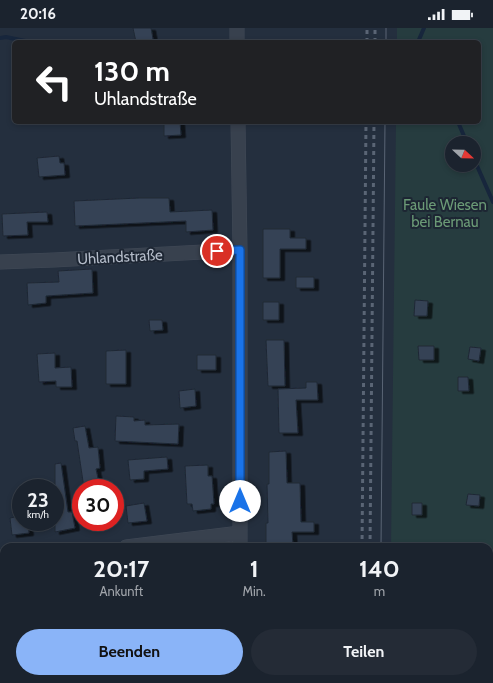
<!DOCTYPE html>
<html lang="de">
<head>
<meta charset="utf-8">
<style>
  :root { --surface:#1b232e; --page:#242b36; --text:#f1f3f6; --muted:#a0a4aa; --line:#39404a; --accent:#8ab4f8 }
  body { margin:0; font-family:Cabin,sans-serif; background:var(--page); color:var(--text); height:100vh; display:flex; flex-direction:column; font-size:15px; white-space:nowrap }
  * { box-sizing:border-box; margin:0 }
  p { font-size:13px; color:var(--muted) }
  .icon { flex:none; width:22px; height:22px; fill:none; stroke:currentColor; stroke-width:2; stroke-linecap:round; stroke-linejoin:round }
  .map { position:relative; flex:1; overflow:hidden }
  .sheet { position:absolute; left:0px; top:515px; width:493px; height:140px; display:flex; flex-direction:column; background:var(--surface); border-radius:12px 12px 0 0; box-shadow:0 2px 6px #0003,0 0 0 1px var(--line) }
  .sheet>* { flex:none }
  .top-card { position:absolute; left:12px; top:12px; width:469px; height:84px; border-radius:6px; box-shadow:0 2px 6px #0003,0 0 0 1px var(--line); background:#202124; color:#fff; overflow:hidden }
  .needle { width:26px; rotate:112deg }
  .buttons { position:absolute; left:445px; top:108px; display:grid; gap:8px }
  .buttons a { display:grid; place-items:center; width:36px; height:36px; border-radius:50%; background:var(--surface); box-shadow:0 2px 6px #0003,0 0 0 1px var(--line); font-size:20px }
  .speed { position:absolute; left:12px; top:451px; display:flex; gap:8px; font-size:20px; font-weight:700; text-align:center }
  .speed>* { display:grid; place-content:center; width:52px; height:52px; border-radius:50%; background:var(--surface); box-shadow:0 2px 6px #0003,0 0 0 1px var(--line); line-height:1 }
  .speed small { font-size:10px; font-weight:400 }
  .speed .limit { border:6px solid #d22; background:#fff; color:#111 }
  .pin { position:absolute; display:grid; place-items:center; width:34px; height:34px; color:#fff; margin:-17px; border:2px solid #fff; border-radius:50%; box-shadow:0 1px 4px #0007 }
  .me { position:absolute; width:44px; margin:-22px; rotate:0deg; stroke-linejoin:round; filter:drop-shadow(0 0 3px #0008) }
  .turn { display:flex; align-items:center; gap:14px; height:84px; padding:0 16px; font-size:18px }
  .turn .icon { width:52px; height:52px; stroke-width:2.5 }
  .turn b { display:block; font-size:28px; line-height:34px }
  .eta { display:flex; justify-content:space-evenly; align-items:center; height:68px; text-align:center }
  .eta b { font-size:24px; font-weight:800; line-height:28px }
  .primary-button { display:flex; gap:8px; margin-top:auto; padding:8px 16px }
  .primary-button a { flex:1; height:46px; border-radius:24px; background:var(--accent); color:#111; font-size:16px; font-weight:800; line-height:46px; text-align:center }
  .primary-button a+a { background:var(--page); color:var(--text) }
  .status { display:flex; justify-content:space-between; align-items:center; height:28px; padding:0 20px; background:var(--surface); direction:ltr }
  .status svg { height:11px; fill:currentColor }
  .map>svg:first-child { display:block }
  .green { fill:#263c3f; fill-rule:evenodd }
  .lines { fill:none; stroke-linecap:round; stroke-linejoin:round }
  .stream { stroke:#17263c; stroke-width:4 }
  .building { fill:#364354; stroke:#1f2835; filter:url(#shadow) }
  .street-casing { stroke:#414a57; stroke-width:15 }
  .street { stroke:#38414e; stroke-width:14 }
  .tram { stroke:#5a6575; stroke-width:1 }
  .rail { stroke:#5a6575; stroke-width:3; stroke-dasharray:4 4; stroke-linecap:butt }
  .route-casing { stroke:#114b97; stroke-width:10 }
  .route { stroke:#1a73e8; stroke-width:7 }
  .labels { text-anchor:middle; stroke-width:4; stroke-linejoin:round; paint-order:stroke }
  .park-label { font-size:15px; fill:#6b9a76; stroke:#1d2633 }
  .street-label { font-size:15px; fill:#b4bcc9; stroke:#1d2633 }
</style>
</head>
<body>
<div class="status"><b>20:16</b><svg viewBox="0 0 49 12"><path d="M0 12V9h3v3zM5 12V6h3v6zM10 12V3h3v9zM15 12V0h3v12zM26 1h20v11H26zM47 4h2v5h-2z"/></svg></div>
<div class="map">
<svg width="493" height="655" viewBox="0 0 493 655">
  <defs>
    <filter id="shadow"><feDropShadow dx="4.5" dy="2.5" stdDeviation="0" flood-color="#0009"/></filter>
  </defs>
  <rect width="100%" height="100%" fill="#242f3e"/>
  <!-- green -->
  <path class="green" d="M397,0H493V632L489,655H389V651H489V519H391L396,94H479V14H397ZM452,115H474V137H452Z"/>
  <g class="lines">
    <!-- stream -->
    <path class="stream" d="M0,10L6,9L30,14
      M418,14L424,0
      M458,94L467,115
      M474,131L493,174"/>
  </g>
  <!-- building -->
  <path class="building" d="M133,0H151L153,11L144,14H136Z
    M164,94H180L181,107L164,108Z
    M59,128L60,135H64L65,147L39,149L37,130Z
    M139,170H169L170,184L212,182L213,202L186,204V193L75,198L74,173Z
    M47,184L48,194H27L28,207L3,208L2,186Z
    M263,201H290V210H306V221H280V250H263Z
    M92,241L93,265L46,268V275L28,277L27,255L59,254L58,243Z
    M296,249H314V260H296Z
    M415,272L428,273L427,288H414Z
    M263,274H279V292H263Z
    M149,292H162L163,302L150,303Z
    M266,312H284L285,358H268Z
    M418,318H434V332H419Z
    M470,319L481,320L479,333L468,331Z
    M126,322V356H106V323Z
    M55,325V340L71,339L72,359H56V353L39,354L37,326Z
    M197,327H216V342H197Z
    M458,349H468L469,363H458Z
    M306,354H317L318,372H296L298,405H279L278,361L306,360Z
    M195,361L196,378L180,380L179,363Z
    M116,388L134,389V393L145,392V397L179,396L178,416L115,413Z
    M85,398L89,420L98,419L100,440L96,441L100,460H84L77,413H75L73,400Z
    M286,423L287,455H300L301,494H314V504H292L293,517L266,518V495H268L267,456H269V424Z
    M167,429L168,441L144,443V451L130,452L128,432Z
    M61,435L68,484H72L75,500L55,504V436Z
    M208,437V448H212L214,476H211V481L193,483L192,476H187L185,438Z
    M468,466L480,467L479,478L466,477Z
    M144,475L147,493L128,495L126,478Z
    M412,475H422V487H412Z
    M21,488V494H28L29,505L12,507L10,490Z"/>
  <g class="lines">
    <defs>
      <path id="street" d="M237,14V0
        M238,94L240,222V519
        M0,234L54,232L240,222
        M126,519L240,505
        M0,535L4,534
        M240,655V651"/>
    </defs>
    <!-- street casing -->
    <use href="#street" class="street-casing"/>
    <!-- street -->
    <use href="#street" class="street"/>
    <!-- tram -->
    <path class="tram" d="M386,14V0
      M381,519L385,94
      M380,655V651"/>
    <!-- rail -->
    <path class="rail" d="M367,14V0
      M375,14V0
      M362,519L366,94
      M370,519L374,94
      M361,655V651
      M369,655V651"/>
  </g>
  <g class="lines">
    <defs>
      <path id="route" d="M217,223L240,222V473"/>
    </defs>
    <!-- route casing -->
    <use href="#route" class="route-casing"/>
    <!-- route -->
    <use href="#route" class="route"/>
  </g>
  <g class="labels">
    <!-- park labels -->
    <g class="park-label">
      <text x="445" y="182">Faule Wiesen<tspan x="445" dy="17">bei Bernau</tspan></text>
    </g>
    <!-- street labels -->
    <g class="street-label">
      <text transform="translate(120 229) rotate(-3)" y="5">Uhlandstraße</text>
    </g>
  </g>
</svg>
<div class="buttons">
<a><svg class="needle" viewBox="-14 -14 28 28"><path d="M0-13l5 13h-10z" fill="#e53935"/><path d="M0 13l5-13h-10z" fill="#a0a4aa"/></svg></a>
</div>
<div class="speed"><div>23<small>km/h</small></div><div class="limit">30</div></div>
<div class="pin" style="left:217px;top:223px;background:#d93025"><svg class="icon" aria-label="arrive" viewBox="0 0 24 24"><path d="M6 21V4h12l-3 4 3 4H6"/></svg></div>
<svg class="me" style="left:240px;top:473px" viewBox="-20 -20 40 40"><circle r="19" fill="#fff"/><path d="M0-13L10 11 0 6-10 11z" fill="#1a73e8"/></svg>
<div class="top-card">
<div class="turn"><svg class="icon" aria-label="left" viewBox="0 0 24 24"><path d="M17 20v-9H6M10 6l-5 5 5 5"/></svg><div><b>130 m</b>Uhlandstraße</div></div>
</div>
<section class="sheet">
<div class="eta">
<div><b>20:17</b><p>Ankunft</p></div>
<div><b>1</b><p>Min.</p></div>
<div><b>140</b><p>m</p></div>
</div>
<div class="primary-button"><a>Beenden</a><a>Teilen</a></div>
</section>
</div>
</body>
</html>
